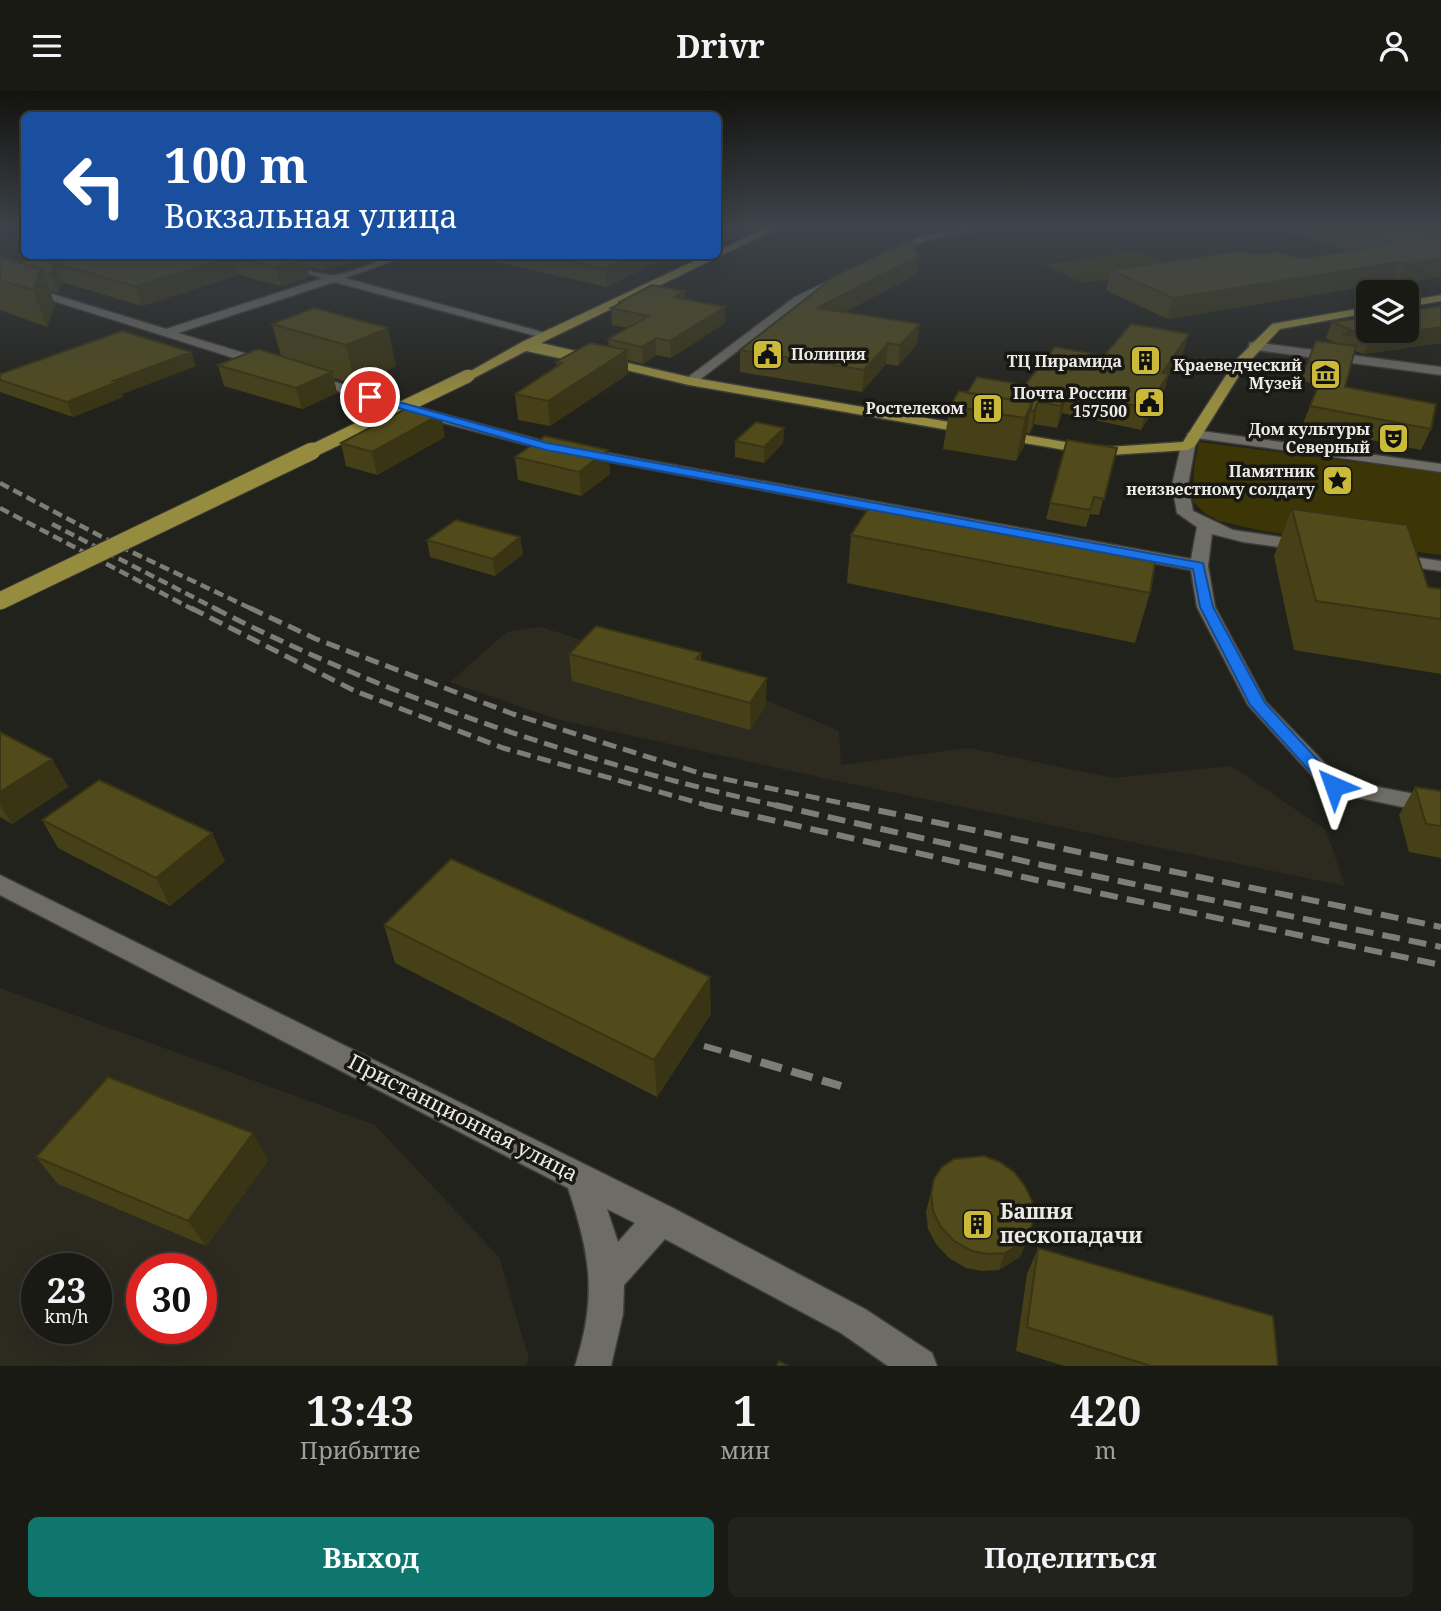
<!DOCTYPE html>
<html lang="ru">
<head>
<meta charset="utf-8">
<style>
  :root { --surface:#1a1a15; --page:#23231e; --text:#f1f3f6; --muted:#9fa1a0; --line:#383834; --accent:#0f766e }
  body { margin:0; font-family:"Noto Serif",serif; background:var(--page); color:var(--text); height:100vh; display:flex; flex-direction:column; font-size:26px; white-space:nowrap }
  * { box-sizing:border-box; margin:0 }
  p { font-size:23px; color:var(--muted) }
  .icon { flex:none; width:38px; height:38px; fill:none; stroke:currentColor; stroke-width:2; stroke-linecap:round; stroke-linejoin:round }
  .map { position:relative; height:1275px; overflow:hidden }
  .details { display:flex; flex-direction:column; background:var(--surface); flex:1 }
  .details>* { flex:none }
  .top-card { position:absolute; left:21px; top:21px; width:700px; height:147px; border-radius:10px; box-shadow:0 7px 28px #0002,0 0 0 2px var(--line); background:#1a4fa0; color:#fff; overflow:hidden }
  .controls { position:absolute; left:1356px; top:189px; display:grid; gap:14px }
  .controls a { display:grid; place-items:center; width:63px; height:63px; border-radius:10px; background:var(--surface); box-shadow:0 7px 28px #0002,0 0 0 2px var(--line); font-size:35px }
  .speed { position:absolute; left:21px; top:1162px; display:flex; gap:14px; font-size:35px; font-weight:700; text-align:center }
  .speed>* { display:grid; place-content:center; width:91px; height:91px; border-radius:50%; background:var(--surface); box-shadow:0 7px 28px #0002,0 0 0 2px var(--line); line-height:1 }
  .speed small { font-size:18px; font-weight:400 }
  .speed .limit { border:10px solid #d22; background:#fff; color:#111 }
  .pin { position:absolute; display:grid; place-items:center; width:60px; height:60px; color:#fff; margin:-30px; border:4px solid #fff; border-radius:50%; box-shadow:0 2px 7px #0007 }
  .me { position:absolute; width:77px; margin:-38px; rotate:317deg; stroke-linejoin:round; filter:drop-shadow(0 0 5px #0008) }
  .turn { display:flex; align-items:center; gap:24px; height:147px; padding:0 28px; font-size:32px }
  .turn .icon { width:91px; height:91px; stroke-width:2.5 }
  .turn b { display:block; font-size:49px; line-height:60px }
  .eta { display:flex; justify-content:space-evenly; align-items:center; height:119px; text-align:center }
  .eta b { font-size:42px; font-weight:700; line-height:49px }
  .action { display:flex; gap:14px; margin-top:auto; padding:14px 28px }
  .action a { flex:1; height:80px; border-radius:10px; background:var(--accent); color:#fff; font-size:28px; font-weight:700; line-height:80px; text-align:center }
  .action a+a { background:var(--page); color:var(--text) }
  header { display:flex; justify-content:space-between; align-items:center; height:91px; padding:0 28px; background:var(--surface); font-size:32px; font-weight:700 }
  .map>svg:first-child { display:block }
  .built { fill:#2d2b20; fill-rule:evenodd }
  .green { fill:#3c3607 }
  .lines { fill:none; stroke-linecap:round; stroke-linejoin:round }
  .minor-casing { stroke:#3d3c38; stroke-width:3 }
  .major-casing { stroke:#3d3c38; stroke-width:3 }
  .minor { fill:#6d6c65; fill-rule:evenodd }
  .major { fill:#968c40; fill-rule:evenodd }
  .rail-far3 { stroke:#7e7e79; stroke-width:4.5; stroke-dasharray:10 5; stroke-linecap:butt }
  .rail-far2 { stroke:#7e7e79; stroke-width:5; stroke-dasharray:14 7; stroke-linecap:butt }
  .rail-far1 { stroke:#7e7e79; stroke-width:6; stroke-dasharray:18 9; stroke-linecap:butt }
  .rail { stroke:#7e7e79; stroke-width:8; stroke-dasharray:22 10; stroke-linecap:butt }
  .major-bridge-far1-casing { stroke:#3d3c38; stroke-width:15; stroke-linecap:butt }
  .major-bridge-casing { stroke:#3d3c38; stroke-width:19; stroke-linecap:butt }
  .major-bridge-far1 { stroke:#968c40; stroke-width:13 }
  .major-bridge { stroke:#968c40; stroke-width:17 }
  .wall { fill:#464018 }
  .shaded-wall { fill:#393414 }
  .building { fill:#514b1c; stroke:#393414; stroke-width:2 }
  .route { fill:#1a73e8; stroke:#114b97; stroke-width:2 }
  .labels { text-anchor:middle; stroke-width:7; stroke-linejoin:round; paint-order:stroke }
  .far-poi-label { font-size:16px; font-weight:bold; fill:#eaeae6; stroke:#191813; text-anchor:end }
  .near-street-label { font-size:21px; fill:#eaeae6; stroke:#191813 }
  .near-poi-label { font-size:21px; font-weight:bold; fill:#eaeae6; stroke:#191813; text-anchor:start }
</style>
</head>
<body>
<header><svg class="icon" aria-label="menu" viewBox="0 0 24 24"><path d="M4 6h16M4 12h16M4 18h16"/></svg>Drivr<svg class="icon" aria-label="person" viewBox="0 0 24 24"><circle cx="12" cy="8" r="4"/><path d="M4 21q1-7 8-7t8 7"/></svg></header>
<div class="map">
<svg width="1441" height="1275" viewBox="0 0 1441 1275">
  <rect width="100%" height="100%" fill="#22221c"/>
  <!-- built -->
  <path class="built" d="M541,536L756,605L839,640L841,674L969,657L1113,687L1231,675L1326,739L1345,795L828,688L556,628L450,591L507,541Z
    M0,897L375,1034L499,1166L529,1268L526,1275H0ZM37,1178H96V1237H37ZM142,1178H201V1237H142Z"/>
  <!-- green -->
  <path class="green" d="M1137,160L1179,176L1083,192L1044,174Z
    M1199,351L1441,382V464L1263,440L1219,430L1206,423L1193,411L1194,376Z"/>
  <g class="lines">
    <defs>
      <path id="minor" d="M972,136H995L927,149L885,167L880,164L922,145Z
        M241,164C273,164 300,181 331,184C350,185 383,164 410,164L345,187L553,244L547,248L334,191L178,242L273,271V277L269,278L0,193V187L166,238L323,187Z
        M844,182L849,185L848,187L803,210L694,293H684L683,290L795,206Z
        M1253,251L1441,276V284L1249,258V252Z
        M309,283L431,320L547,351L1191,468L1197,436L1177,422L1172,394L1181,355L1183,352H1193L1195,355L1188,394L1193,420L1233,439L1307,450L1315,455L1307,460L1243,451L1212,443L1208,475L1215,516L1266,611L1341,689L1441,708V724L1326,700L1248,614L1197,516L1191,479L546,359L421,326L305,290V284Z
        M1194,339L1441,373V381L1189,346L1187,343Z
        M1391,463L1441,470V480L1385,472L1383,468Z
        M0,784L673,1117L865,1218L932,1262L937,1275H888L841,1242L665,1148L624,1194L623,1223L611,1275H575C597,1205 591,1166 568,1097L0,804ZM607,1118L635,1132L618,1151Z"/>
      <path id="major" d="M768,136H780L541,252L689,286L1065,351L1109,356L1183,351L1236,269L1272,233L1368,216V222L1280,238L1245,275L1195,355L1188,359L1109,364L1065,359L689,294L597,272L592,274L526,260L472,288H464L462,285L522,251L707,164H718V160Z
        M1441,204V210L1407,216V210Z"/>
    </defs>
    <!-- minor casing -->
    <use href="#minor" class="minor-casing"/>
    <!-- major casing -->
    <use href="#major" class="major-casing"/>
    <!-- minor -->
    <use href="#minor" class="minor"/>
    <!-- major -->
    <use href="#major" class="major"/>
    <!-- rail-far3 -->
    <path class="rail-far3" d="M0,392L121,456L254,519
      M0,417L194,519
      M52,433L218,519"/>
    <!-- rail-far2 -->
    <path class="rail-far2" d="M191,517L355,600L503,657L713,716
      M214,517C393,609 587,673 783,716
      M250,517L316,548L513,623L705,684L861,716"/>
    <!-- rail-far1 -->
    <path class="rail-far1" d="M705,714L1041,790L1441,874
      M775,714L1046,775L1441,856
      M852,714L1441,836
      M704,955L736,964"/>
    <!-- rail -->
    <path class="rail" d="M730,962L841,995"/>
    <defs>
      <path id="major-bridge-far1" d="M308,362L468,285"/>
      <path id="major-bridge" d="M0,510L312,360"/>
    </defs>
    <!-- major-bridge-far1 casing -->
    <use href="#major-bridge-far1" class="major-bridge-far1-casing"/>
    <!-- major-bridge casing -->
    <use href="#major-bridge" class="major-bridge-casing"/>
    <!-- major-bridge-far1 -->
    <use href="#major-bridge-far1" class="major-bridge-far1"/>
    <!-- major-bridge -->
    <use href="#major-bridge" class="major-bridge"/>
  </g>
  <!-- wall -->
  <path class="wall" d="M1274,136H1441V186L1397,193L1392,191L1167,228L1106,199L1111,179L1257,164L1302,168L1348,160Z
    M61,164H349L351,172L325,180L307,175L309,186L281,195L239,184L142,215L62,191L58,202L49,199L55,213L47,236L0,219V166L21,172Z
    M466,164H668V166L607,196Z
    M917,183L845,221L917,253L898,275L886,273L862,301L740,281V259Z
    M685,200V208L725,216V232L671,267L656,264L643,273L628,269V283L550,335L518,329L515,303L557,276L556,271L609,256L608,248L628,237L612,234L611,217L618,214V212Z
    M1441,215V252L1364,263L1355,260L1345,296L1431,338L1421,359L1302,335L1319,293L1301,290L1316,250L1338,253L1326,247L1332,231Z
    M314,217L396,275L355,294L334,287L337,302L302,318L224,295L218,274L281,265L272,233Z
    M191,261L196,275L122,303L123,306L73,326L0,301V283Z
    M1183,262L1168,285L1163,304L1141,339L1062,322L1057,337L1034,333L1030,342H1026L1024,355L1016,370L943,358L950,315L967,302L1025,294L1104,265Z
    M784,337L783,352L764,372L735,366V350Z
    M445,346L377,384L346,375L341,352Z
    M1117,357L1099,424L1090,423L1086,436L1046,428L1050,412Z
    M608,359L610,383L581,405L518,389L515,366Z
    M1292,418L1428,496L1441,498V583L1294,559L1274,465Z
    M851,444L1150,502L1135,552L847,492Z
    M520,446L523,463L495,485L430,466L427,449Z
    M701,562V569L766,614L750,639L572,590L569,563Z
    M0,641L52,668L68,696L12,733L0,726Z
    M1415,696L1441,700V767L1409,761L1399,724Z
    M42,729L225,770L170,815L58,757Z
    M384,834L711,923L657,1006L395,872Z
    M253,1042L268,1070L206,1155L58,1093L36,1066Z
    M934,1088L1027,1149L1020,1166L999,1179L982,1180L966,1177L949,1167L936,1153L928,1138L926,1121Z
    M1038,1157L1278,1275H1064L1016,1260L1027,1183Z"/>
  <!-- shaded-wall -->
  <path class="shaded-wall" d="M321,164H349L351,172L325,180Z
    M634,164H668V166L607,196L605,178Z
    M919,165L917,183L815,237L817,217Z
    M234,166L239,184L142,215L135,195Z
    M305,167L309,186L281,195L276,176Z
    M1441,167V186L1397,193L1405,173Z
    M1400,171L1392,191L1167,228L1173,207Z
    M54,172L62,191L58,202L51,183Z
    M41,178L55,213L47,236L33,199Z
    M685,200V216L674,206Z
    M725,216V232L671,267L670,250Z
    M920,233L917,253L898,275L900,254Z
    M1441,236V252L1364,263L1371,247Z
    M388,237L396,275L355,294L346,254Z
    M1189,243L1183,262L1168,285L1163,304L1141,339L1146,317L1162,282Z
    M656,247V264L643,273L642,256Z
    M888,252L886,273L862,301L864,279Z
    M627,259L628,283L550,335L548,310Z
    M191,261L196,275L122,303L123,306L73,326L67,311L113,290Z
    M332,281L337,302L302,318L296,297Z
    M1067,300L1062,322L1057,337L1061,315Z
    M1038,311L1034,333L1030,342L1034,320Z
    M1032,312L1024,355L1016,370L1025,327Z
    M441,323L445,346L377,384L372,361Z
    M784,337L783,352L764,372V356Z
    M608,359L610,383L581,405L579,381Z
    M520,446L523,463L495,485L493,468Z
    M767,587L766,614L750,639V612Z
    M52,668L68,696L12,733L0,714V701Z
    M212,742L225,770L170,815L156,787Z
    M710,886L711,923L657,1006L654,969Z
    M253,1042L268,1070L206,1155L188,1130Z
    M1027,1149L1020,1166L999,1179L1005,1162Z"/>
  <!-- building -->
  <path class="building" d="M1340,136H1408L1441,147V167L1405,173L1400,171L1173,207L1111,179L1242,160L1257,164L1279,161L1302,168L1392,152Z
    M910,149L919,165L817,217L920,233L900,254L888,252L864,279L740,259L835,185Z
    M49,164H57V166L61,164H294L305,167L276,176L234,166L135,195L54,172L51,183L42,180L41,178L21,172Z
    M543,164H634L605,178Z
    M0,166L41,178L33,199L0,189Z
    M652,194L685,200L674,206L725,216L670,250L656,247L642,256L608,248L649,225L611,217L621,212H618Z
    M1441,215V236L1371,247L1359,243L1358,245L1342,243L1355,241L1332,231L1368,226V240H1407V220Z
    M314,217L388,237L346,254L272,233Z
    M1131,233L1189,243L1162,282L1169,283L1146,317L1067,300L1061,315L1038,311L1034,320H1031L1032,312L967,302L977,286L1025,294L1055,256L1104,265Z
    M122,240L191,261L113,290L117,291L67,311L0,289V283Z
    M1316,250L1356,255L1345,296L1436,313L1431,338L1310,315L1327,274L1308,271Z
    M590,252L627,259L548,310L515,303L562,272L556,271Z
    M258,258L332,281L296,297L218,274Z
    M959,300L1032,312L1025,327L950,315Z
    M411,315L441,323L372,361L341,352Z
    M756,331L784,337L764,356L735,350Z
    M545,345L608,359L579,381L515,366Z
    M1067,349L1117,357L1104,408L1094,406L1090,419L1050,412Z
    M868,418L1155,471L1150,502L851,444Z
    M1292,418L1407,434L1428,496L1441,498V528L1316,510Z
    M456,429L520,446L493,468L427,449Z
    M596,535L701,562L696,568L767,587L750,612L569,563Z
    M0,641L52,668L0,701Z
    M99,689L212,742L156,787L42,729Z
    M1415,696L1441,700V735L1426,733Z
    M451,768L710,886L654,969L384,834Z
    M108,986L253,1042L188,1130L36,1066Z
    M984,1065L1000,1071L1014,1081L1025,1095L1032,1110L1034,1127L1027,1149L1005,1162L988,1163L972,1160L954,1150L941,1136L933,1120L931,1103L934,1088L942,1076L954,1068Z
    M1038,1157L1273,1225L1278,1275H1151L1027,1236Z
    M779,1270L788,1275H777Z"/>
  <!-- sky -->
  <linearGradient id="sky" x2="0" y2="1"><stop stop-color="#13130f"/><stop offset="0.43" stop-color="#3e444b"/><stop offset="1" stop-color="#3e444b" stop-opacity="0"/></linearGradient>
  <rect width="1441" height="315" fill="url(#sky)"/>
  <!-- route -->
  <path class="route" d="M370,303L547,352L1203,472L1213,516L1265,612L1342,695L1334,701L1328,700L1250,614L1200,516L1193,478L546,359L367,308L365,306Z"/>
  <!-- icons -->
  <defs>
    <symbol id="civic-square" viewBox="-11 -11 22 22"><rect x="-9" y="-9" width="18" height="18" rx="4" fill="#cbb939" stroke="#191813"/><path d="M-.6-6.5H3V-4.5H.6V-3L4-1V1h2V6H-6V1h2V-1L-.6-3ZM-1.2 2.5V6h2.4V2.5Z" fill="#111"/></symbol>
    <symbol id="building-square" viewBox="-11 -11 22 22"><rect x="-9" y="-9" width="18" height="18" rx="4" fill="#cbb939" stroke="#191813"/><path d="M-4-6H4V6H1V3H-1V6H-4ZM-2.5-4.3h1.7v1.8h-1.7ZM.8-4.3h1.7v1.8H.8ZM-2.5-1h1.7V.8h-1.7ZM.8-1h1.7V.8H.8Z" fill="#111"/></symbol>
    <symbol id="museum-square" viewBox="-11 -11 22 22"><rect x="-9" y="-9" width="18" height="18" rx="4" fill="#cbb939" stroke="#191813"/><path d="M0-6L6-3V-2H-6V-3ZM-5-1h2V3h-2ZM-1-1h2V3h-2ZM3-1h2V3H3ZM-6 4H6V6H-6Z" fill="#111"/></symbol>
    <symbol id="theatre-square" viewBox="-11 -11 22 22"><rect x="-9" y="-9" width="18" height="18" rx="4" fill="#cbb939" stroke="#191813"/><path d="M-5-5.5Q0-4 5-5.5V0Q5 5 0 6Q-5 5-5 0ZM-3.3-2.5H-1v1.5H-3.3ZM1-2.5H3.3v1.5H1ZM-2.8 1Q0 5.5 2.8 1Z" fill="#111"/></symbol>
    <symbol id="sight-square" viewBox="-11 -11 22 22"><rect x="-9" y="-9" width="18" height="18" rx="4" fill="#cbb939" stroke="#191813"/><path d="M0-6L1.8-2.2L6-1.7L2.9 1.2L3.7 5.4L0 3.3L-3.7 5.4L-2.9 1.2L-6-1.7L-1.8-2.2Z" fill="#111"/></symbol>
  </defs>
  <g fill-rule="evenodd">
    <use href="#civic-square" x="750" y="246" width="35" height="35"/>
    <use href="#building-square" x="1128" y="252" width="35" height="35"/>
    <use href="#museum-square" x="1308" y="266" width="35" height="35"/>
    <use href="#civic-square" x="1132" y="294" width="35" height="35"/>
    <use href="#building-square" x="970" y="300" width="35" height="35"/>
    <use href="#theatre-square" x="1376" y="330" width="35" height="35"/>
    <use href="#sight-square" x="1320" y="372" width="35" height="35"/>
    <use href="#building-square" x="960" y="1116" width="35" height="35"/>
  </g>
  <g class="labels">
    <!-- far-poi labels -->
    <g class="far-poi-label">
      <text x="791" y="269" text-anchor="start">Полиция</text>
      <text x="1122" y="276">ТЦ Пирамида</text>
      <text x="1302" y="280">Краеведческий<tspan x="1302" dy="18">Музей</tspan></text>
      <text x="1127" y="308">Почта России<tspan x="1127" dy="18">157500</tspan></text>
      <text x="964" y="323">Ростелеком</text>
      <text x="1370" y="344">Дом культуры<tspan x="1370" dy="18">Северный</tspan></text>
      <text x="1315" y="386">Памятник<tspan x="1315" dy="18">неизвестному солдату</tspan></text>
    </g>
    <!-- near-street labels -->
    <g class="near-street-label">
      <text transform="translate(463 1027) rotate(27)" y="7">Пристанционная улица</text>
    </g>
    <!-- near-poi labels -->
    <g class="near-poi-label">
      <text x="1000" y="1128">Башня<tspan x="1000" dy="24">пескопадачи</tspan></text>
    </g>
  </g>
</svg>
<div class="controls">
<a><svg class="icon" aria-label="layers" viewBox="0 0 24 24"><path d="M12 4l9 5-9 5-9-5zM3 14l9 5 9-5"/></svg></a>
</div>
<div class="speed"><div>23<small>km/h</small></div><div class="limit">30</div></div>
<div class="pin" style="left:370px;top:306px;background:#d93025"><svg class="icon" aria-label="arrive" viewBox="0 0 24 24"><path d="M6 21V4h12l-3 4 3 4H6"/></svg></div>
<svg class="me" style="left:1334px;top:695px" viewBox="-20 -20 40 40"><path d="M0-17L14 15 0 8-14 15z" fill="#1a73e8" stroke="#fff" stroke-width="4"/></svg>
<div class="top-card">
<div class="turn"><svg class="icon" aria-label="left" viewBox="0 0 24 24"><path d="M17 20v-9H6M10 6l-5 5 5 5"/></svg><div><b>100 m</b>Вокзальная улица</div></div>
</div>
</div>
<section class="details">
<div class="eta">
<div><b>13:43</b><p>Прибытие</p></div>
<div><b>1</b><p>мин</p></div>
<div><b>420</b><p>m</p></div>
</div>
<div class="action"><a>Выход</a><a>Поделиться</a></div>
</section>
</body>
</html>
